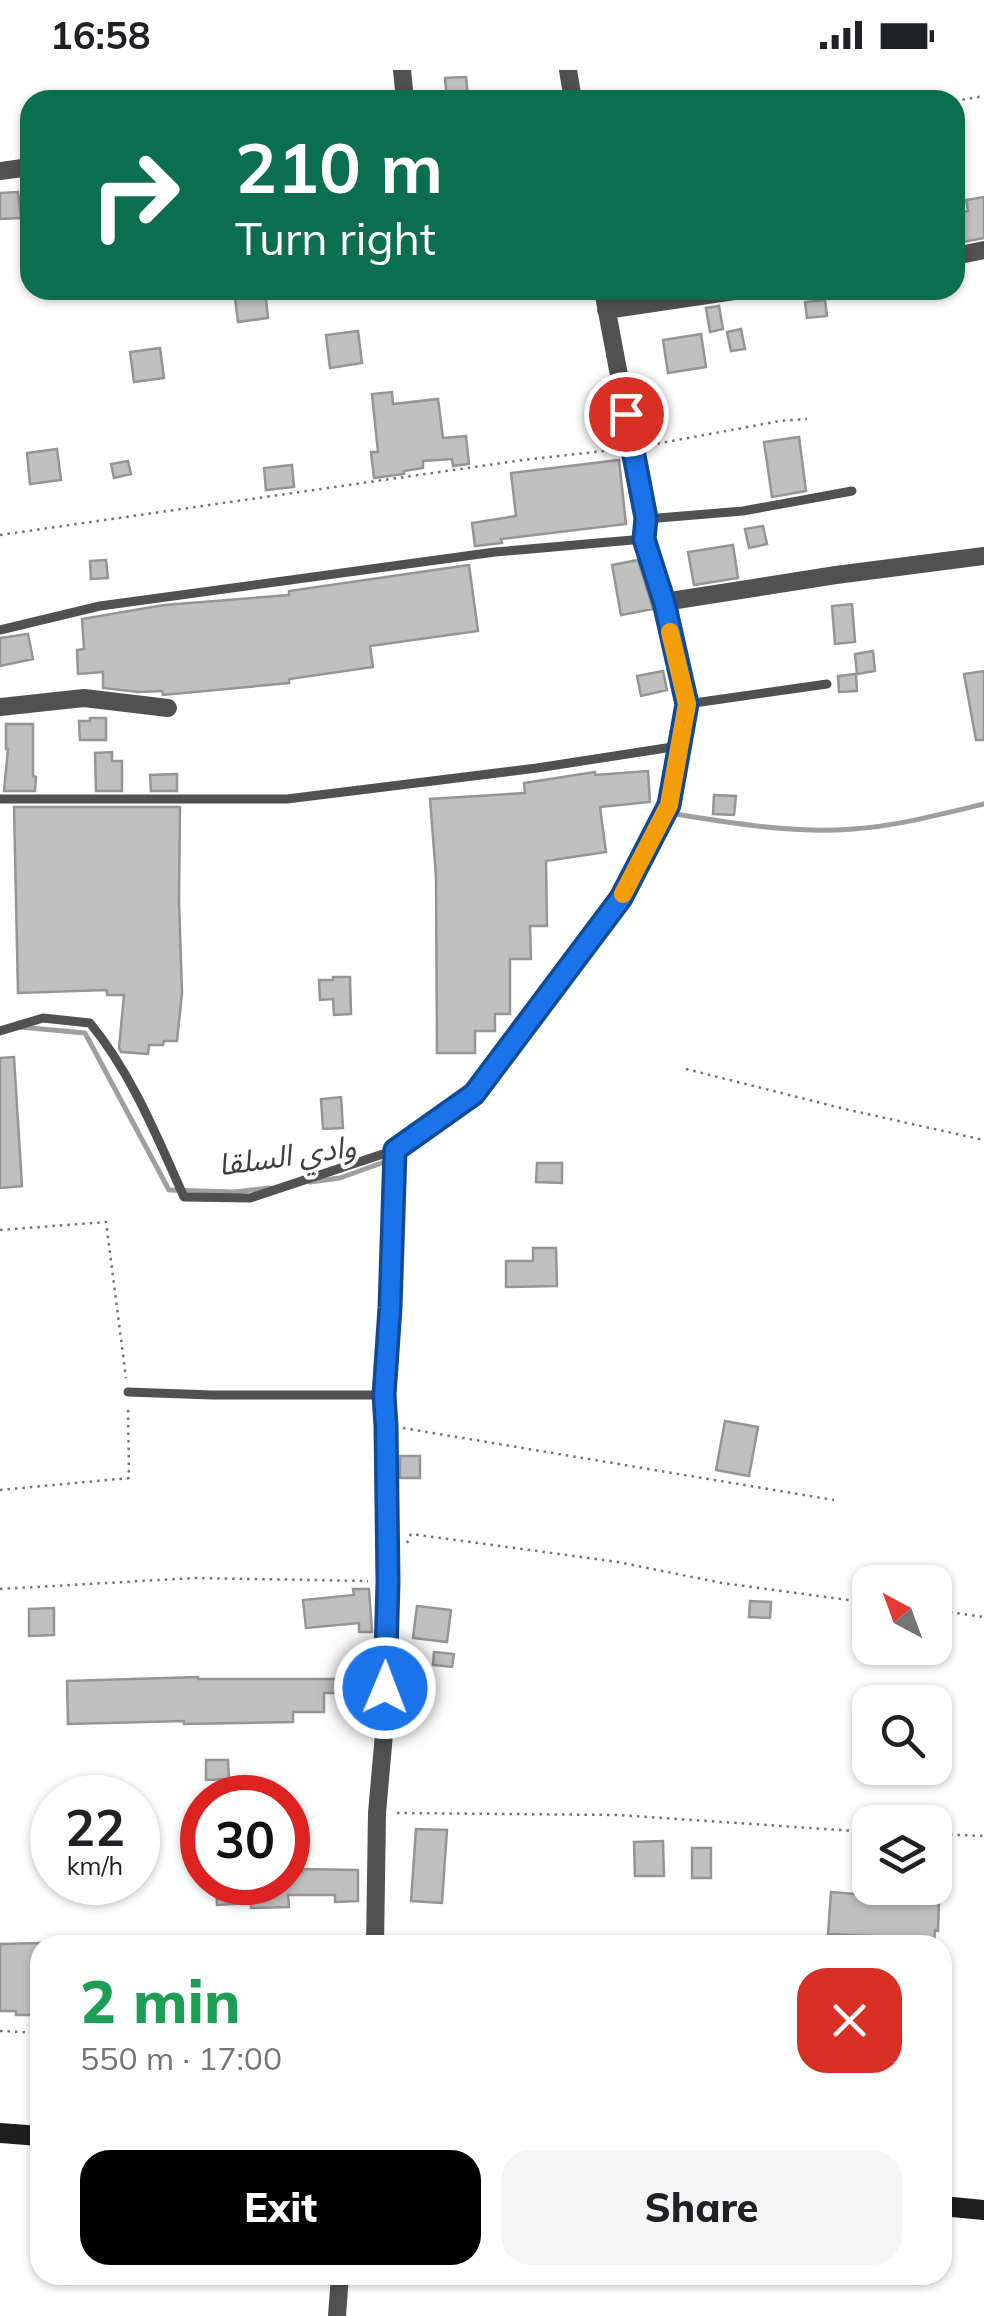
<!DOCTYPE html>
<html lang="en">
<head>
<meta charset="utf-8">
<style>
  :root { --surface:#fff; --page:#f6f6f6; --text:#202124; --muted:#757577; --accent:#000 }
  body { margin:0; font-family:Mulish,"Noto Sans Arabic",sans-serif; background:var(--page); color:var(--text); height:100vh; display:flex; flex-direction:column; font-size:38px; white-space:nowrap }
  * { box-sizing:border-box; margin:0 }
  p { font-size:32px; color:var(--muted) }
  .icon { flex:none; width:55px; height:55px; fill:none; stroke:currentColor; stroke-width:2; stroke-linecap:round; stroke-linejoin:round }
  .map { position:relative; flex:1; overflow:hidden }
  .drawer { position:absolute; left:30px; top:1865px; width:922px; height:350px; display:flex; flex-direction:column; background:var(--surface); border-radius:30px; box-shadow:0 2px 8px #0004 }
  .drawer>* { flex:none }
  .guide { position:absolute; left:20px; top:20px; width:945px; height:210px; border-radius:30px; box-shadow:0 2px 8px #0004; background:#0b6e4f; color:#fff; overflow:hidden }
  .needle { width:65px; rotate:319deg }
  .tools { position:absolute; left:852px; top:1495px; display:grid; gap:20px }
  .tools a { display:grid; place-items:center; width:100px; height:100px; border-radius:20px; background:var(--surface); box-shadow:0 2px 8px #0004; font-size:50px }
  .speed { position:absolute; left:30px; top:1705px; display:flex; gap:20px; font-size:50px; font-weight:700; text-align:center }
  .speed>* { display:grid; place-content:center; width:130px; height:130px; border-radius:50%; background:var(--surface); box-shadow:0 2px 8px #0004; line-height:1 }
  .speed small { font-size:25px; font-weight:400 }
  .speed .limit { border:15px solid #d22; background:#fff; color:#111 }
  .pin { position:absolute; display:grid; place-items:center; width:85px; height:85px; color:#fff; margin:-42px; border:5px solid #fff; border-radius:50%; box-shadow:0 2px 10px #0007 }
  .me { position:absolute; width:110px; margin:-55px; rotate:1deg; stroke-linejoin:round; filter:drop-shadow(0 0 8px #0008) }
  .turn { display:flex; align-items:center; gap:35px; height:210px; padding:0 50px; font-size:45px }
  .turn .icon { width:130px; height:130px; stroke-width:2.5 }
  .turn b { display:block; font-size:70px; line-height:85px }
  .round { display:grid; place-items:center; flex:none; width:105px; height:105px; border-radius:30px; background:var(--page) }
  .summary { display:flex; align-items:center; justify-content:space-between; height:170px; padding:0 50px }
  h1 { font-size:60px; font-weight:800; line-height:75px; color:#1e9e55 }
  .button { display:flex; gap:20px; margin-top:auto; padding:20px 50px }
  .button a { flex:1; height:115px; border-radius:30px; background:var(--accent); color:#fff; font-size:40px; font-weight:800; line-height:115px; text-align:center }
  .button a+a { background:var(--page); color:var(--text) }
  .status { display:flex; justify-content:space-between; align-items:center; height:70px; padding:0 50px; background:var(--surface); direction:ltr }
  .status svg { height:28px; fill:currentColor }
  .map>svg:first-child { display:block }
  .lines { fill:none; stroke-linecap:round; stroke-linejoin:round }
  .stream { stroke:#9f9f9f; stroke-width:5 }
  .building { fill:#c0c0c0; stroke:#959595; stroke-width:2.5 }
  .path { stroke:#737373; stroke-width:2.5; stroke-dasharray:2.5 5; stroke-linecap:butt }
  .lane { stroke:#515151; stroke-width:9 }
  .street { stroke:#515151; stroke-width:18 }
  .secondary { stroke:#1e1e1e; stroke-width:20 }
  .route-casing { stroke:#114b97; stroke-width:25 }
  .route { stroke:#1a73e8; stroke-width:18 }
  .slow { stroke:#f59e0b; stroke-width:18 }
  .labels { text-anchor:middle; stroke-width:8; stroke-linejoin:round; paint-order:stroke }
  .water-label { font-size:30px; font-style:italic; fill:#404040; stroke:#fff }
</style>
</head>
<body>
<div class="status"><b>16:58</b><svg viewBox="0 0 49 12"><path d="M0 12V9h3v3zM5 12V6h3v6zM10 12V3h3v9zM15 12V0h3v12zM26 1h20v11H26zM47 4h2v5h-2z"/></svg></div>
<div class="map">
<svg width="984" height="2246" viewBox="0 0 984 2246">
  <rect width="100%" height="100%" fill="#fff"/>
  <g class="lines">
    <!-- stream -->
    <path class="stream" d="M654,771L674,744C734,753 793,764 853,759C897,756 942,744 984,734
      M20,957L85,963L169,1120L234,1122L269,1118
      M477,1013L624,813
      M310,1112L340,1108L390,1090"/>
  </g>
  <!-- building -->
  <path class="building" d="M466,7L468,28L447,30L445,8Z
    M18,122L21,148L0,149V123Z
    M984,127V168L958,173L955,143L968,141L966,130Z
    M265,220L268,248L238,252L234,221Z
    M825,230L827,246L807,248L805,232Z
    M719,236L723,259L710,262L706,238Z
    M741,259L745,279L731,281L727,262Z
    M358,261L362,293L330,298L326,265Z
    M701,264L706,297L668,303L663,270Z
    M160,278L164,308L134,312L130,282Z
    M392,322L393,334L438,329L443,368L466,366L469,394L453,396L452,389L423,391V398L404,401V404L374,408L371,382H378L372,324Z
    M799,367L806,421L772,427L764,372Z
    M57,379L61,410L30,414L27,383Z
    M619,390L626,454L501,469L502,473L475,476L472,453L516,446L511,403Z
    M128,391L131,404L114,408L111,394Z
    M292,395L294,417L266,420L264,398Z
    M763,456L767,474L749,478L745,459Z
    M733,475L738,508L694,515L688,482Z
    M106,490L108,508L91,509L90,491Z
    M638,490L653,539L621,545L612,495Z
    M469,495L478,561L370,576L373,597L289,609V613L163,625L162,621L138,622L103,618V602L78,604L77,580L84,579L82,549L164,535L289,525V521Z
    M852,534L855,572L835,574L832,536Z
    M28,564L33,589L0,596V568Z
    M873,581L875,601L857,604L855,584Z
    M663,601L667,620L641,626L637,606Z
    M984,601V670H976L964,604Z
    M856,604L857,621L839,622L838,606Z
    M90,648H106V670H80L79,651H90Z
    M6,654H33V706L36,707L35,721H4L8,679H6Z
    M112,682V691H122V721H96L95,683Z
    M648,701L650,732L600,737L606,782L546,791L547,856H530L531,889H510V944H495V961H475V983H437L436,806L430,729L525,723L524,713L595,702V705Z
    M177,704V721H151L150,705Z
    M714,725L736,726L734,745L713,744Z
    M14,737H180L179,831L182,923L177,971H164L163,975H149L148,984L121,982L119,978L124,925H107V920L18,923Z
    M333,907H350L351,944L334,945L333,929L320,930L319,910H333Z
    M14,987L22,1116L0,1118V988Z
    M341,1027L343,1058L323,1059L321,1029Z
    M537,1093H562V1113L536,1112Z
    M533,1178H556L557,1216L506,1217V1191H533Z
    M725,1351L758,1357L749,1406L716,1400Z
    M400,1386H420V1408H400Z
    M353,1519H369L372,1562H359V1553L306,1558L303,1530L354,1525Z
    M750,1531L771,1532L770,1548L749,1547Z
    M417,1536L451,1540L447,1572L413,1568Z
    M54,1538V1565L29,1566V1539Z
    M434,1582L454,1584L452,1597L433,1595Z
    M198,1607V1609H348V1623H324V1642H293V1652L184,1654V1651L68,1654L67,1611Z
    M206,1690H228L229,1709L206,1710Z
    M416,1759L447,1760L442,1833L411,1831Z
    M663,1771L664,1806H635L634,1772Z
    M692,1778H711V1808H692Z
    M302,1799L358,1800V1831L335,1832V1825H288L289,1837L251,1838V1833L217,1835L216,1812H288V1803L302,1802Z
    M831,1822L939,1831L938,1861L935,1860L934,1873L916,1872V1868L828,1864Z
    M40,1873V1945H16V1941H0V1874Z"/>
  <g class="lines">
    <!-- path -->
    <path class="path" d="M955,31L984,26
      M650,375L780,351L807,349
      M0,465L523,390L613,380
      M686,999L849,1040L984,1070
      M0,1160L106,1152L126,1308
      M403,1358L834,1430
      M0,1420L129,1408L128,1336
      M407,1473L411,1464L618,1492L722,1513L870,1533
      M0,1519L194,1508L368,1511
      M935,1540L984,1547
      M397,1743L618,1745L870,1762
      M935,1764L984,1766
      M0,1961L40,1963"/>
    <!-- lane -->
    <path class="lane" d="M646,449L743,441L852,421
      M0,560L100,536L495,482L644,469
      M687,634L827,614
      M0,729H287L537,698L679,676L669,735L621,827L474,1024L395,1080L250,1128L184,1127C157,1067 132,1004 90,953L43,948L0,961
      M128,1322L212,1325H384"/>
    <!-- street -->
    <path class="street" d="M402,0L405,30
      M568,0L573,30
      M0,101L30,97
      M955,186L984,180
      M603,220L646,449L644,469L664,532L687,634L679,676
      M606,240L741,220
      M664,532L836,505L984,486
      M0,637L84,628L168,638
      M375,1875L377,1743L384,1664L388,1512L387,1355L384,1325L390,1238L395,1080
      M337,2246L340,2205"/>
    <!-- secondary -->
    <path class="secondary" d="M0,2063L40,2066
      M942,2136L984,2140"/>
  </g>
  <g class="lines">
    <defs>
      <path id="route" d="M385,1618L388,1512L386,1356L384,1325L390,1238L395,1080L474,1024L621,828L669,735L687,634L664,532L644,469L646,448L626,344"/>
    </defs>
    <!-- route casing -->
    <use href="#route" class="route-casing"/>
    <!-- route -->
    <use href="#route" class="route"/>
    <!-- slow -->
    <path class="slow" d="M623,824L669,735L687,634L670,562"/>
  </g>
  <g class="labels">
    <!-- water labels -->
    <g class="water-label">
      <text transform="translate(287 1086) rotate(-8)" y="10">وادي السلقا</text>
    </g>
  </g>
</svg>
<div class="tools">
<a><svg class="needle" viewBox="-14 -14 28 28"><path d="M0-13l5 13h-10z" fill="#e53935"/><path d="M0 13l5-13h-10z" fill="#757577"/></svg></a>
<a><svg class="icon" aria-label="search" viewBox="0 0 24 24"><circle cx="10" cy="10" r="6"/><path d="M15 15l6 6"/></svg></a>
<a><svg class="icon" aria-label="layers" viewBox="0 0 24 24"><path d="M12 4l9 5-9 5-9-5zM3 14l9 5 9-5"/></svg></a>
</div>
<div class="speed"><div>22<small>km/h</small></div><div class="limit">30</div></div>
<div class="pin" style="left:626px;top:344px;background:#d93025"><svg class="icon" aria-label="arrive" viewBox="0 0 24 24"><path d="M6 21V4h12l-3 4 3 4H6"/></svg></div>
<svg class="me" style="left:385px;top:1618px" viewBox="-20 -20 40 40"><circle r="17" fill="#1a73e8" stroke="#fff" stroke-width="3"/><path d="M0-11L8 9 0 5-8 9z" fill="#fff"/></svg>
<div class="guide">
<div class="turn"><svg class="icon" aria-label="right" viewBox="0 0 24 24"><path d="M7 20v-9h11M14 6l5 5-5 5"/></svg><div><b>210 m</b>Turn right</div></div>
</div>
<section class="drawer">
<div class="summary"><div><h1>2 min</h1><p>550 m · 17:00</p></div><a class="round" style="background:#d93025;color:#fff"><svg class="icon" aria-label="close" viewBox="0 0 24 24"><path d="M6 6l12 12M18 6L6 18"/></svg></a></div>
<div class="button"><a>Exit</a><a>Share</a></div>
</section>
</div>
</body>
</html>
